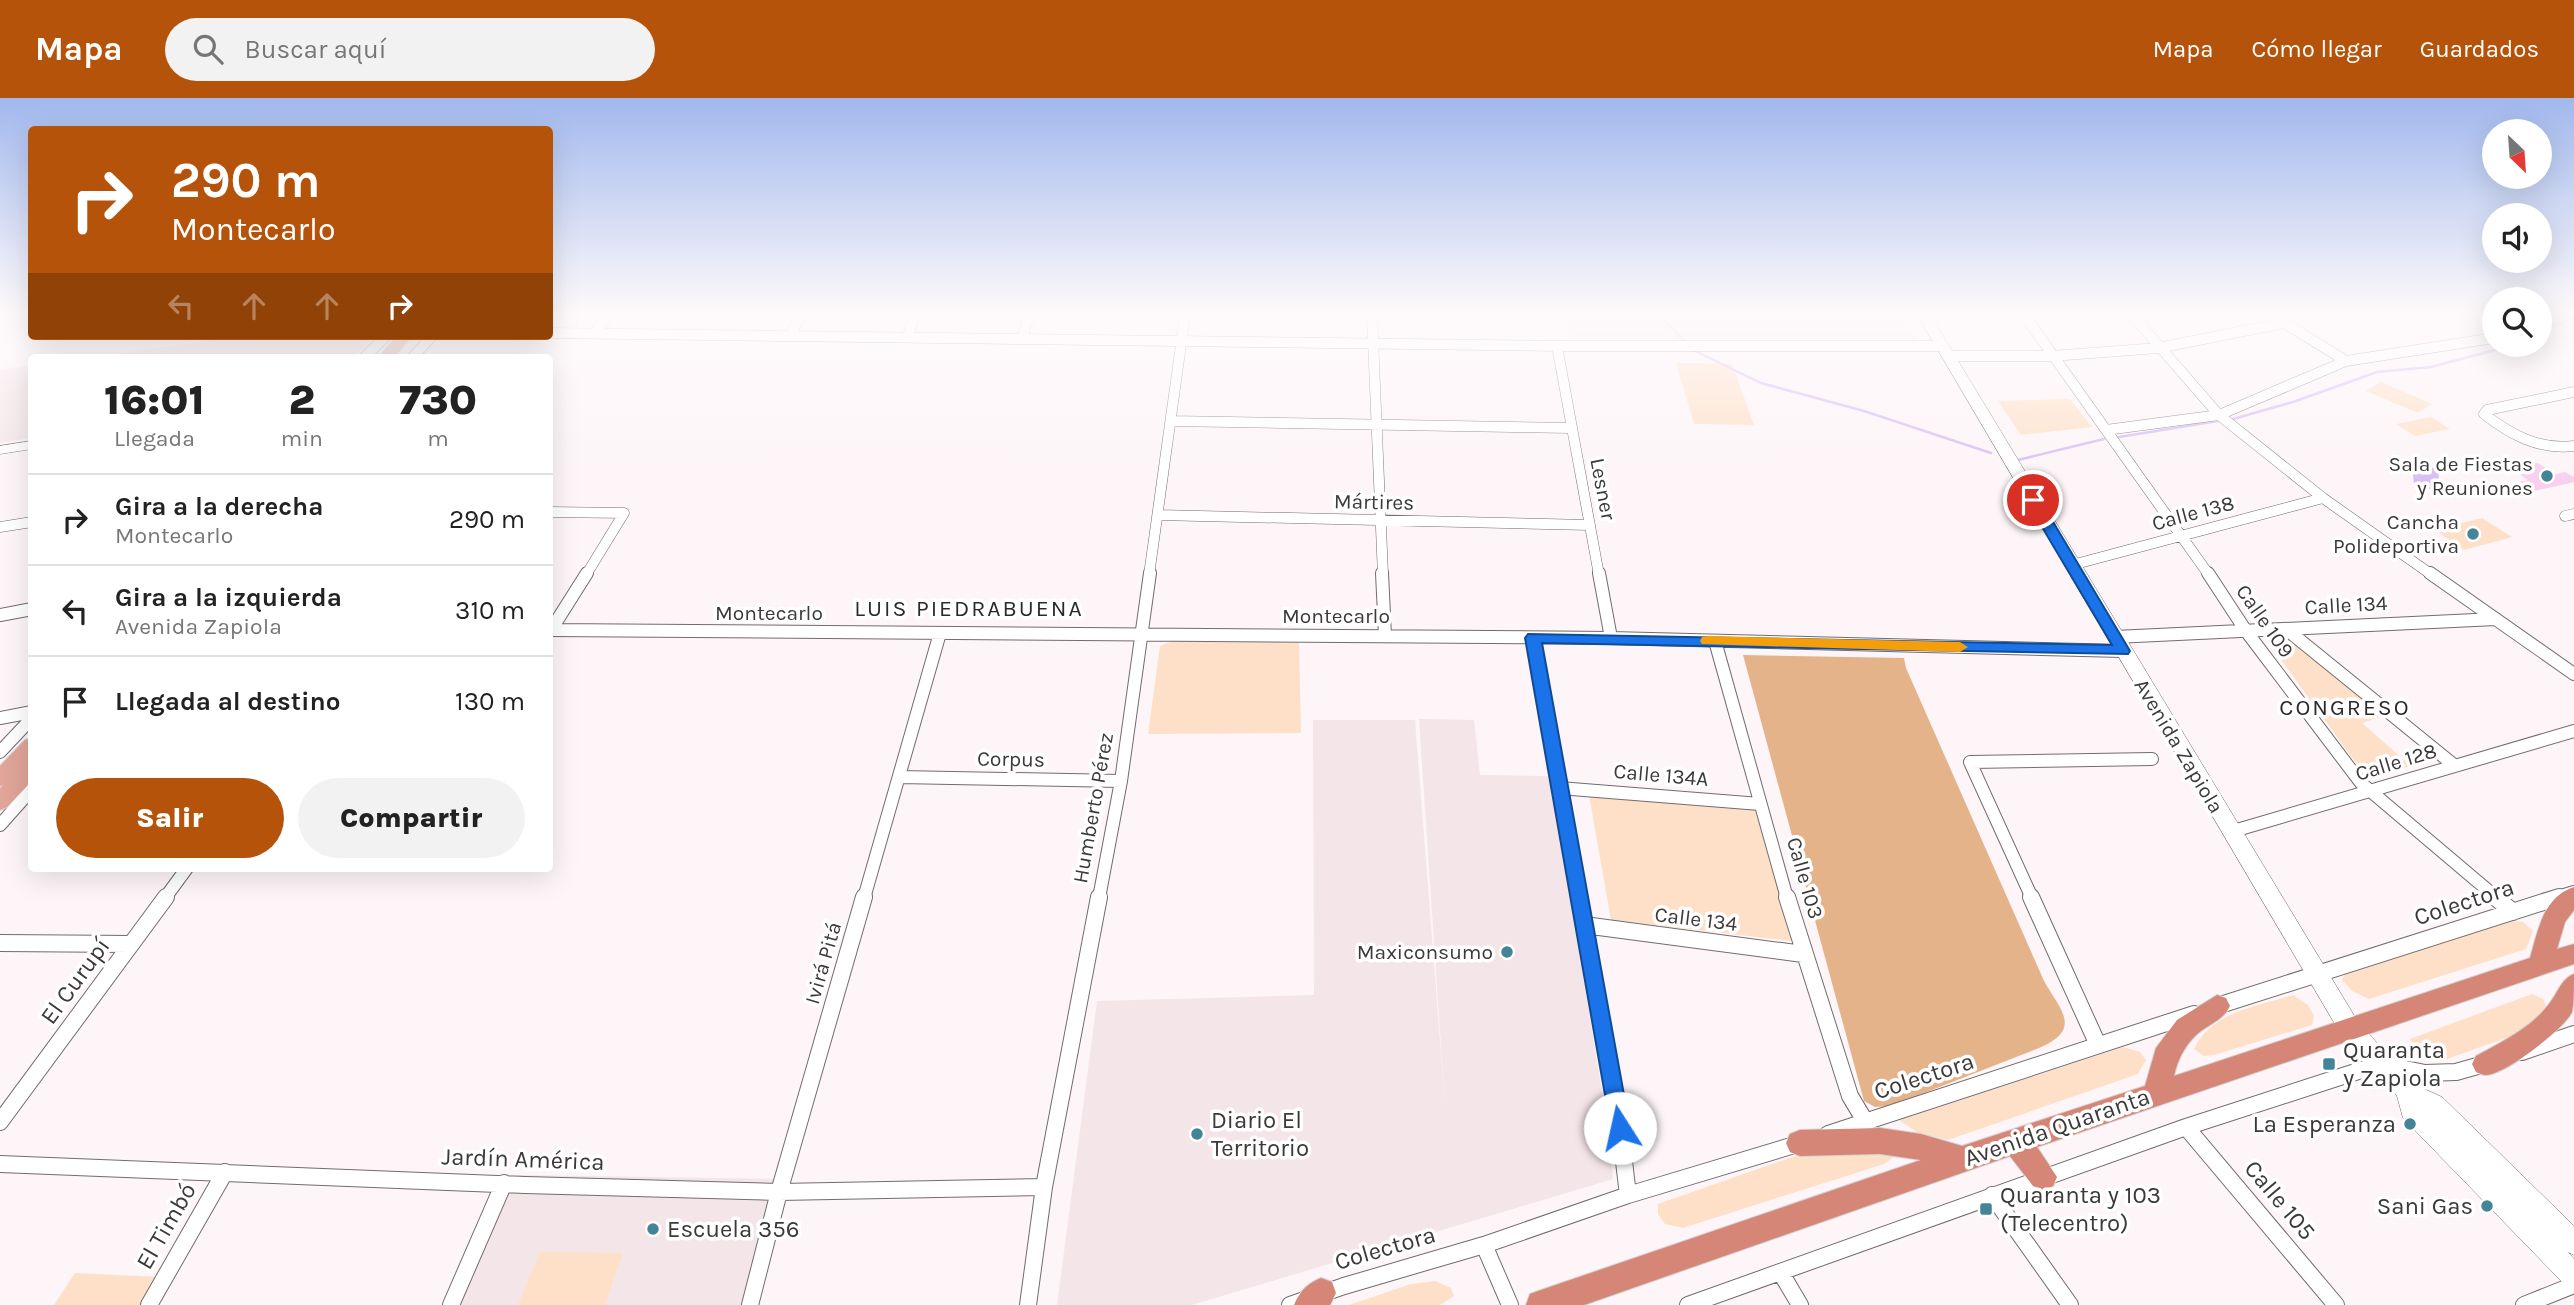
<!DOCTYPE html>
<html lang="es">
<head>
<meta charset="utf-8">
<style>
  :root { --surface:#fff; --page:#f2f2f2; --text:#222; --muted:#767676; --line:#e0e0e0; --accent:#b45309 }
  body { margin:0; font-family:Karla,sans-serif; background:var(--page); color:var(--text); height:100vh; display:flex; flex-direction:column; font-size:26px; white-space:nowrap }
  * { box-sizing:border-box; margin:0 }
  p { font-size:23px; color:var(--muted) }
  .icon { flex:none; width:38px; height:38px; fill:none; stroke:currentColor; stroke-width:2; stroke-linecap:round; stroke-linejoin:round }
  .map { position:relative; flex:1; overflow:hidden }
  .panel { position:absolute; left:28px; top:256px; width:525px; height:518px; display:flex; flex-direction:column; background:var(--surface); border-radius:7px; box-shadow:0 7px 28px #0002 }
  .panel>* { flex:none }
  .guide { position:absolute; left:28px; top:28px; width:525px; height:214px; border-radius:7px; box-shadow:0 7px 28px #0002; background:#b45309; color:#fff; overflow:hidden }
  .needle { width:46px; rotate:155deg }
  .controls { position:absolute; left:2482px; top:21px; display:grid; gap:14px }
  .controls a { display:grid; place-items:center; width:70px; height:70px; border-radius:50%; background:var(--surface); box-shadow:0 7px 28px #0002; font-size:35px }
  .pin { position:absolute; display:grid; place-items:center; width:60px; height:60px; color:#fff; margin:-30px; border:4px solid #fff; border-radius:50%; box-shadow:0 2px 7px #0007 }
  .me { position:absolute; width:77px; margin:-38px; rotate:350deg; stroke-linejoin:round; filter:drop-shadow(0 0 5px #0008) }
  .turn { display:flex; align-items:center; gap:24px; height:147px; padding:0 28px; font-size:32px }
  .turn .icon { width:91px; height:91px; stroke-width:2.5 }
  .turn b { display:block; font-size:49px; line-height:60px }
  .lanes { display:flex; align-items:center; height:66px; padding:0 28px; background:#0003; justify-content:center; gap:35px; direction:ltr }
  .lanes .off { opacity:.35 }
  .eta { display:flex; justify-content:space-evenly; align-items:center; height:119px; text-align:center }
  .eta b { font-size:42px; font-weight:800; line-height:49px }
  .cta { display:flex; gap:14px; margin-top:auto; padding:14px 28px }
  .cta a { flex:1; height:80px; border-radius:42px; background:var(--accent); color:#fff; font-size:28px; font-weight:800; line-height:80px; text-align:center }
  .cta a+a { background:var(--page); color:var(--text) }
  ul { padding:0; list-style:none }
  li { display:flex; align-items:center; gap:21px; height:91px; padding:0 28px; border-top:2px solid var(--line) }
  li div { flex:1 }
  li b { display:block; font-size:26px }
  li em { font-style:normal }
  header { display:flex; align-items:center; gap:42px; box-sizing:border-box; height:98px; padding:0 35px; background:var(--accent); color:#fff }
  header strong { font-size:33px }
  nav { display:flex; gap:38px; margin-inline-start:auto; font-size:24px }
  .search { width:490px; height:63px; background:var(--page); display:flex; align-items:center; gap:18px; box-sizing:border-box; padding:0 24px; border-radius:38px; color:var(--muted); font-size:26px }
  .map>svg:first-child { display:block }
  .built { fill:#f4e5e8 }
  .green { fill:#fee0c8 }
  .forest { fill:#e5b38a }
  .water { fill:#d6bdf4 }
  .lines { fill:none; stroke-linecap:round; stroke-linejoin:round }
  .stream { stroke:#d6bdf4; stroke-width:2.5 }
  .building { fill:#f9ceef }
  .minor-far2-casing { stroke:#726c6d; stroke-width:11 }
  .minor-far1-casing { stroke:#726c6d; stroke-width:14 }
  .minor-casing { stroke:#726c6d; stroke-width:18 }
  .secondary-casing { stroke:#726c6d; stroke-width:1 }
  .primary-casing { stroke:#d4d3d3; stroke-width:2 }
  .trunk-casing { stroke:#d4d3d3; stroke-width:2 }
  .minor-far2 { stroke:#fff; stroke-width:10 }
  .minor-far1 { stroke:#fff; stroke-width:12 }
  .minor { stroke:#fff; stroke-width:16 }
  .secondary { fill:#fff; fill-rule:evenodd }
  .primary { fill:#e0a498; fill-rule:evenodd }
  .trunk { fill:#d68676; fill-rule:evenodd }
  .route { fill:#1a73e8; stroke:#114b97; stroke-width:2 }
  .slow { fill:#f59e0b }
  .poi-dot { fill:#438497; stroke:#fff; stroke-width:2.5 }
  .labels { text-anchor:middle; stroke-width:7; stroke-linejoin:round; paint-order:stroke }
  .poi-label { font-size:21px; fill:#3c3939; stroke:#fff; text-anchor:end }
  .street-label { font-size:21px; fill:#3c3939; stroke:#fff }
  .neighbourhood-label { font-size:23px; letter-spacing:2px; fill:#2d2829; stroke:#fff }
  .near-street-label { font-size:24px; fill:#3c3939; stroke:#fff }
  .near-poi-label { font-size:24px; fill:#3c3939; stroke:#fff; text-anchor:start }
</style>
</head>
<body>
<header>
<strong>Mapa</strong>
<div class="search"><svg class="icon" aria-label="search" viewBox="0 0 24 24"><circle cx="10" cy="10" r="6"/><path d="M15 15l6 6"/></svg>Buscar aquí</div>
<nav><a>Mapa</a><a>Cómo llegar</a><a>Guardados</a></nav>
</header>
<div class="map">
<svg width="2574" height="1207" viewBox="0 0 2574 1207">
  <rect width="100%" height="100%" fill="#fdf5f7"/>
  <!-- built -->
  <path class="built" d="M1565,218H1903L1916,241H1570Z
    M242,238H374L354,259H93Z
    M31,268V340L0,345V272Z
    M1419,621L1474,622L1480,677L1550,678L1608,1030L1613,1081L1192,1207H1057L1097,903L1314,897L1313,622H1415L1445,1007Z
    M517,1077L780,1081L743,1207H458Z"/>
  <!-- green -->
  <path class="green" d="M1676,265L1732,266L1754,327L1694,326Z
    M2381,284L2432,306L2418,315L2366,293Z
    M2070,301L2092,329L2021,337L1998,303Z
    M2431,319L2450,331L2415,338L2396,326Z
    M2482,420L2512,439L2464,452L2435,432Z
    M2290,539L2386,617L2362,625L2411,668L2367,680L2266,541Z
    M1175,542L1299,544L1301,635L1148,636L1160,548Z
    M1589,697L1763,704L1800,844L1611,822Z
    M2511,823L2523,824L2533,833L2526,851L2369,901L2352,893L2342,882L2345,876Z
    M2532,896L2543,901L2547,910L2529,932L2438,964L2421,957L2410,941Z
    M2293,897L2308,907L2314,918L2312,927L2214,957L2204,958L2194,951C2211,914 2258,908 2293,897Z
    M2123,949L2140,954L2146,962L2138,976L1948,1042L1918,1035L1899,1022Z
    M1815,1051L1889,1052L1894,1059L1884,1066L1683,1130L1665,1126L1658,1116V1106Z
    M540,1154L623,1155L605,1207H518Z
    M75,1175L160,1179L143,1207H54Z
    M1435,1183L1451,1190L1454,1198L1440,1207H1349L1411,1186Z"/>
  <!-- forest -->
  <path class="forest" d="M1743,557L1904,560L1906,570L2044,883C2061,913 2083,931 2039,950L1891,1008L1875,1009L1864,1003Z"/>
  <!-- water -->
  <path class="water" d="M2412,365L2438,371L2440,393L2414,387Z"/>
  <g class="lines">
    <!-- stream -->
    <path class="stream" d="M1649,218L1665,223L1685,244
      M2539,233L2574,220
      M1693,252L1761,285L1864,313L1991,355
      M2233,321L2293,304L2377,274L2431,269L2514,247
      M2119,339L2218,323
      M2018,362L2104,341"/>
  </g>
  <!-- building -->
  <path class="building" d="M2538,365L2556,376L2565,374L2574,379V384L2534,393L2519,384L2528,382L2511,371Z"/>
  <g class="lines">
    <defs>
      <path id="minor-far2" d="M1372,218L1383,477
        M2025,218L2209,477
        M2133,218L2219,317L2323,400L2432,477
        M2278,221L2346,263
        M550,235L1557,248H1942
        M595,235L607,218
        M791,237L800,218
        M907,239L915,218
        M1022,240L1029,218
        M1557,248L1599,477
        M1948,258H2052L2158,250L2284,225
        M365,259L386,238
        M413,259L432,238
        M2574,294L2487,312L2484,316C2511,337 2539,352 2574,348
        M1171,323L1572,330
        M2106,332L2219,317L2346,263L2494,240
        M550,414L624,415
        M1158,417L1590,427
        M2565,418L2574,416
        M0,429L32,424
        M2072,467L2323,400
        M586,477L624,415
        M1149,477L1185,218"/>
      <path id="minor-far1" d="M1382,475L1385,538
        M1599,475L1611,540
        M2208,475L2246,533L2361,685L2497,800
        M2430,475L2574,576
        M0,517L32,511
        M2286,531L2455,668
        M550,532L1611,540L2123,553
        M551,532L587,475
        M2115,539L2496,521
        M1533,540L1579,800
        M1715,543L1787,800
        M0,620L32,614
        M0,654L32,620
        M899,679L1121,683
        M1559,690L1760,706
        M0,727L32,691
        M2230,734L2574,633
        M165,800L187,770
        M864,800L940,535
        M1099,800L1121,683L1150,475
        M2032,800L1970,664L2152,661
        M2554,800L2574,794"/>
      <path id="minor" d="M1579,799L1620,1030L1628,1097
        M1787,799L1850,998L1865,1023
        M2031,799L2098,947
        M2495,799L2513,814
        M1584,827L1803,856
        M0,845L131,846
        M2214,909L2559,799
        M2522,954L2574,936
        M0,1024L166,799
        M2186,1029L2336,1207
        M1828,1036L2194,916
        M0,1066L525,1087L779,1094L1044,1089
        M1992,1097L2070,1207
        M1484,1147L1510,1207
        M1781,1175L1800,1207
        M149,1207L225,1074
        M451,1207L504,1085
        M750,1207L779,1094L864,799
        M1028,1207L1044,1089L1099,799
        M1290,1207L1344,1188L1484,1147L1628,1097L1801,1045
        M1688,1207L2186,1029L2380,966L2425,975L2456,974L2488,965
        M2524,1207L2574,1187"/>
      <path id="secondary" d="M1918,218H1931L2358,924L2415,987L2442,999L2574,1128V1157L2568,1154L2574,1161V1190L2565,1187L2403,1020L2397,998L2342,938Z
        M32,343V351L0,356V348Z"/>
      <path id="primary" d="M397,238H412L394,259H379Z
        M32,640V660L28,664L32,663V683L7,709L0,712V691L3,687L0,688V668L25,642Z"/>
      <path id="trunk" d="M2574,789V812L2565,824L2557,851L2574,846V866L2037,1049L2057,1079L2053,1088L2043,1092L2033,1088L2010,1058L1584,1207H1526L1530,1196L1541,1192L1921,1062L1880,1056L1800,1058L1790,1054L1786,1045L1790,1036L1800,1032L1880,1030L1921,1036L1962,1048L2145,988L2156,950L2177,922L2217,897L2226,900L2230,908C2223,923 2206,927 2195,938C2184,949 2177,963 2174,978L2530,860C2538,833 2543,799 2574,789Z
        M2574,876C2574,887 2574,904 2572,914C2563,932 2506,976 2486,977C2484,977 2478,975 2476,974L2472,966L2476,958C2502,944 2531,930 2549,906C2558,895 2561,881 2574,876Z
        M1321,1180L1332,1184L1336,1195L1330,1207H1294C1300,1193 1307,1186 1321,1180Z"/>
    </defs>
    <!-- minor-far2 casing -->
    <use href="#minor-far2" class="minor-far2-casing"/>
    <!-- minor-far1 casing -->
    <use href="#minor-far1" class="minor-far1-casing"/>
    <!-- minor casing -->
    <use href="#minor" class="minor-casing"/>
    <!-- secondary casing -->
    <use href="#secondary" class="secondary-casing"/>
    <!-- primary casing -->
    <use href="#primary" class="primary-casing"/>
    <!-- trunk casing -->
    <use href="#trunk" class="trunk-casing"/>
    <!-- minor-far2 -->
    <use href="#minor-far2" class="minor-far2"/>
    <!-- minor-far1 -->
    <use href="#minor-far1" class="minor-far1"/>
    <!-- minor -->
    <use href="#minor" class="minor"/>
    <!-- secondary -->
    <use href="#secondary" class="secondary"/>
    <!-- primary -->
    <use href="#primary" class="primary"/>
    <!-- trunk -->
    <use href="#trunk" class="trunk"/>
  </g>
  <!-- sky -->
  <linearGradient id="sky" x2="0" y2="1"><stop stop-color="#a1b8ed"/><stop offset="0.56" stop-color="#fefafb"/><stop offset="1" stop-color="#fefafb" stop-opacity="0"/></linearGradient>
  <rect width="2574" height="387" fill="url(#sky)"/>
  <!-- route -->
  <path class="route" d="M2033,398L2040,402L2130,553L2128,556L1542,545L1630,1030L1627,1037L1620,1039L1612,1037L1525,540L1528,536L2112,547L2026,402Z"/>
  <!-- slow -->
  <path class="slow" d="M1708,538L1960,544L1968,549L1960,554L1702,546L1700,543L1702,539Z"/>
  <!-- markers -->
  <g class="poi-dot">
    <circle cx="2547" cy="378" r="7"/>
    <circle cx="2473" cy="436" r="7"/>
    <circle cx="1507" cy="854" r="7"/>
    <rect x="2322" y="959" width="14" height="14" rx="3.5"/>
    <circle cx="2410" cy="1026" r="7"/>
    <circle cx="1197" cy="1036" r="7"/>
    <circle cx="2487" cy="1108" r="7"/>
    <rect x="1979" y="1104" width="14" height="14" rx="3.5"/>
    <circle cx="653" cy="1131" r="7"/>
  </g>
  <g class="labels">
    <!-- poi labels -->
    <g class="poi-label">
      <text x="2533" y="373">Sala de Fiestas<tspan x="2533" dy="24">y Reuniones</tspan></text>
      <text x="2459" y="431">Cancha<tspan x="2459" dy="24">Polideportiva</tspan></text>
      <text x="1493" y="861">Maxiconsumo</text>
    </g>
    <!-- street labels -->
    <g class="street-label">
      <text transform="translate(1603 391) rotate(79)" y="7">Lesner</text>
      <text transform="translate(1374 404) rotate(1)" y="7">Mártires</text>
      <text transform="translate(2193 415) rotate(-15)" y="7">Calle 138</text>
      <text transform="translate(2346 507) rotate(-3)" y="7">Calle 134</text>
      <text x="769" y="522">Montecarlo</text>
      <text x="1336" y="525">Montecarlo</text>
      <text transform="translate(2265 523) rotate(55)" y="7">Calle 109</text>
      <text transform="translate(2179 648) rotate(59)" y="7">Avenida Zapiola</text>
      <text transform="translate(1011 661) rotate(1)" y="7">Corpus</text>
      <text transform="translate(2396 664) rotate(-17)" y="7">Calle 128</text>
      <text transform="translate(1661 677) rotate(5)" y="7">Calle 134A</text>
      <text transform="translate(1093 710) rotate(-80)" y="7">Humberto Pérez</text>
      <text transform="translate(1805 780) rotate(74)" y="7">Calle 103</text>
      <text transform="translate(1696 821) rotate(7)" y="7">Calle 134</text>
      <text transform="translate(823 865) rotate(-74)" y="7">Ivirá Pitá</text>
    </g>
    <!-- neighbourhood labels -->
    <g class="neighbourhood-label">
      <text x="969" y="518">LUIS PIEDRABUENA</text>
      <text x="2345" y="617">CONGRESO</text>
    </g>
    <!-- near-street labels -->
    <g class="near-street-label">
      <text transform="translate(2464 804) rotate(-18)" y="8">Colectora</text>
      <text transform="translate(75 883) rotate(-54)" y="8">El Curupí</text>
      <text transform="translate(1924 978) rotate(-18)" y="8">Colectora</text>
      <text transform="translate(2057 1029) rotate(-19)" y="8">Avenida Quaranta</text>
      <text transform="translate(523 1061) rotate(2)" y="8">Jardín América</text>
      <text transform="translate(2280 1102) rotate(50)" y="8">Calle 105</text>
      <text transform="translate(166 1128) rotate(-60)" y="8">El Timbó</text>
      <text transform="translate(1385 1150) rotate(-16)" y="8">Colectora</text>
    </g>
    <!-- near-poi labels -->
    <g class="near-poi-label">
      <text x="2343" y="960">Quaranta<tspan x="2343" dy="28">y Zapiola</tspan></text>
      <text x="1211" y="1030">Diario El<tspan x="1211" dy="28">Territorio</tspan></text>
      <text x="2396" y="1034" text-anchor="end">La Esperanza</text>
      <text x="2000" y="1105">Quaranta y 103<tspan x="2000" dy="28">(Telecentro)</tspan></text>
      <text x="2473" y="1116" text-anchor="end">Sani Gas</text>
      <text x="667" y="1139">Escuela 356</text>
    </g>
  </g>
</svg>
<div class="controls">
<a><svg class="needle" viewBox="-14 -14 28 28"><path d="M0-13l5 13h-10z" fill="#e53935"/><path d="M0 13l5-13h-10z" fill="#767676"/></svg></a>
<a><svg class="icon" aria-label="sound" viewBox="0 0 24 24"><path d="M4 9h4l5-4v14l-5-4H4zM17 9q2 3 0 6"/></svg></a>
<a><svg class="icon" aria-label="search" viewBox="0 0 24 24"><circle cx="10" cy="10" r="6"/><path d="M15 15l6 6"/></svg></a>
</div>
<div class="pin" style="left:2033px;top:402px;background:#d93025"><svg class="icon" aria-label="arrive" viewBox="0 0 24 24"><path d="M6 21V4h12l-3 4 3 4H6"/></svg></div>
<svg class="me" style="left:1620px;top:1030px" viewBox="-20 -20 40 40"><circle r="19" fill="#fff"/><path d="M0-13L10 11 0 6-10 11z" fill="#1a73e8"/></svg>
<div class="guide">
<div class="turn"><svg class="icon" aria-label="right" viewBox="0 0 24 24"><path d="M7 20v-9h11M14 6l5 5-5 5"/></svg><div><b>290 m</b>Montecarlo</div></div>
<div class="lanes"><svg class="icon off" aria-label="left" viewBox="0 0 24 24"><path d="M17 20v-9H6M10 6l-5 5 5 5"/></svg><svg class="icon off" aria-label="ahead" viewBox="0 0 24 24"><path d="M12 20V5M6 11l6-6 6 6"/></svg><svg class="icon off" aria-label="ahead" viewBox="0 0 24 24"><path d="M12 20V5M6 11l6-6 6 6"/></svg><svg class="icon" aria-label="right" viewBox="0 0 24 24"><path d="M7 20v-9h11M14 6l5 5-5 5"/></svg></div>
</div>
<section class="panel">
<div class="eta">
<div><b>16:01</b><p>Llegada</p></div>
<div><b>2</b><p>min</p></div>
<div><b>730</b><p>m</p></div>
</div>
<ul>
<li><svg class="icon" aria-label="right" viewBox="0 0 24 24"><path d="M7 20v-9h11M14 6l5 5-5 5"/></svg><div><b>Gira a la derecha</b><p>Montecarlo</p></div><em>290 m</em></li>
<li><svg class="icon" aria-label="left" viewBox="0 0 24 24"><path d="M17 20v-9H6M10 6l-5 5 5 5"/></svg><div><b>Gira a la izquierda</b><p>Avenida Zapiola</p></div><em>310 m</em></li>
<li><svg class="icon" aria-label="arrive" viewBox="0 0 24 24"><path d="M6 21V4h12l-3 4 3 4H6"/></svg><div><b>Llegada al destino</b></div><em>130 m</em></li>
</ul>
<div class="cta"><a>Salir</a><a>Compartir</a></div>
</section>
</div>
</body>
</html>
